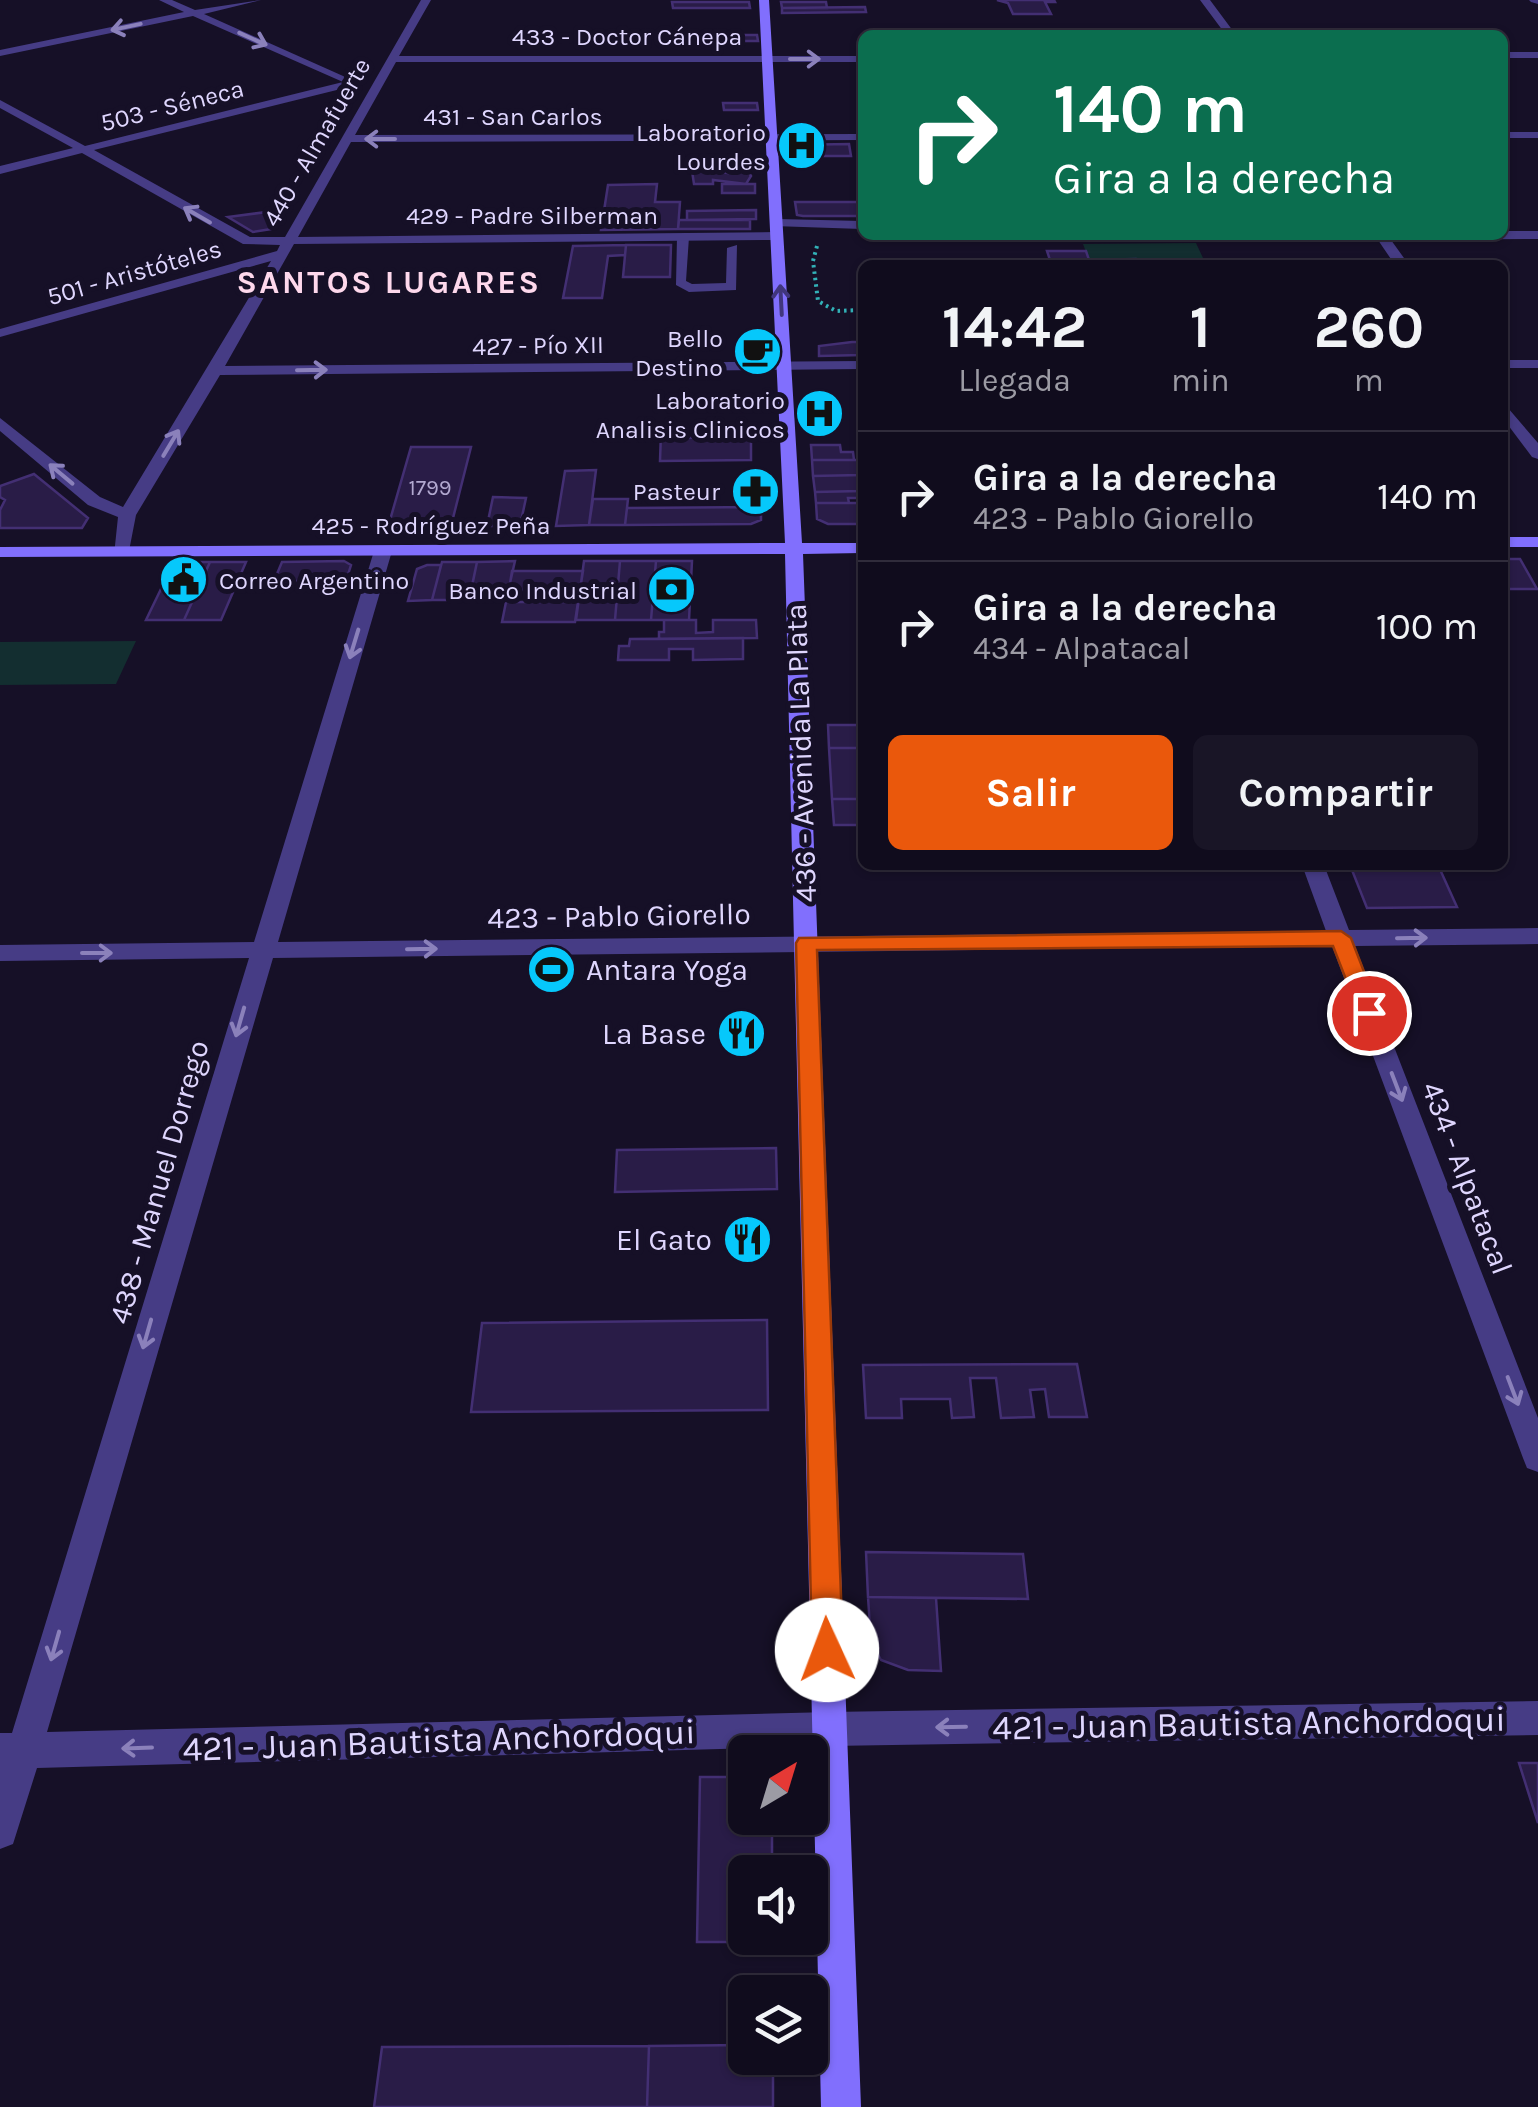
<!DOCTYPE html>
<html lang="es">
<head>
<meta charset="utf-8">
<style>
  :root { --surface:#100c1d; --page:#191526; --text:#f1f3f6; --muted:#9c9ba4; --line:#302c3b; --accent:#ea580c }
  body { margin:0; font-family:Karla,sans-serif; background:var(--page); color:var(--text); height:100vh; display:flex; flex-direction:column; font-size:38px; white-space:nowrap }
  * { box-sizing:border-box; margin:0 }
  p { font-size:32px; color:var(--muted) }
  .icon { flex:none; width:55px; height:55px; fill:none; stroke:currentColor; stroke-width:2; stroke-linecap:round; stroke-linejoin:round }
  .map { position:relative; flex:1; overflow:hidden }
  .sheet { position:absolute; left:858px; top:260px; width:650px; height:610px; display:flex; flex-direction:column; background:var(--surface); border-radius:15px; box-shadow:0 2px 8px #0004,0 0 0 2px var(--line) }
  .sheet>* { flex:none }
  .top-card { position:absolute; left:858px; top:30px; width:650px; height:210px; border-radius:15px; box-shadow:0 2px 8px #0004,0 0 0 2px var(--line); background:#0b6e4f; color:#fff; overflow:hidden }
  .needle { width:65px; rotate:38deg }
  .fabs { position:absolute; left:728px; top:1735px; display:grid; gap:20px }
  .fabs a { display:grid; place-items:center; width:100px; height:100px; border-radius:15px; background:var(--surface); box-shadow:0 2px 8px #0004,0 0 0 2px var(--line); font-size:50px }
  .pin { position:absolute; display:grid; place-items:center; width:85px; height:85px; color:#fff; margin:-42px; border:5px solid #fff; border-radius:50%; box-shadow:0 2px 10px #0007 }
  .me { position:absolute; width:110px; margin:-55px; rotate:358deg; stroke-linejoin:round; filter:drop-shadow(0 0 8px #0008) }
  .turn { display:flex; align-items:center; gap:35px; height:210px; padding:0 30px; font-size:45px }
  .turn .icon { width:130px; height:130px; stroke-width:2.5 }
  .turn b { display:block; font-size:70px; line-height:85px }
  .eta { display:flex; justify-content:space-evenly; align-items:center; height:170px; text-align:center }
  .eta b { font-size:60px; font-weight:700; line-height:70px }
  .primary-button { display:flex; gap:20px; margin-top:auto; padding:20px 30px }
  .primary-button a { flex:1; height:115px; border-radius:15px; background:var(--accent); color:#fff; font-size:40px; font-weight:700; line-height:115px; text-align:center }
  .primary-button a+a { background:var(--page); color:var(--text) }
  ul { padding:0; list-style:none }
  li { display:flex; align-items:center; gap:30px; height:130px; padding:0 30px; border-top:2px solid var(--line) }
  li div { flex:1 }
  li b { display:block; font-size:38px }
  li em { font-style:normal }
  .map>svg:first-child { display:block }
  .green { fill:#132e30 }
  .building { fill:#291c47; stroke:#432f73; stroke-width:2.5 }
  .lines { fill:none; stroke-linecap:round; stroke-linejoin:round }
  .path { stroke:#32b1b7; stroke-width:4; stroke-dasharray:2.5 4; stroke-linecap:butt }
  .lane { fill:#463c85; fill-rule:evenodd }
  .street { fill:#463c85; fill-rule:evenodd }
  .secondary { fill:#816ffd; fill-rule:evenodd }
  .oneway { stroke:#8b81bb }
  .oneway2 { stroke:#41367d }
  .route { fill:#ea580c; stroke:#983908; stroke-width:2.5 }
  .labels { text-anchor:middle; stroke-width:10; stroke-linejoin:round; paint-order:stroke }
  .far-number-label { font-size:22px; fill:#b2a8d0 }
  .far-street-label { font-size:25px; fill:#dfd6fe; stroke:#161027 }
  .far-poi-label { font-size:25px; fill:#dfd6fe; stroke:#161027; text-anchor:end }
  .street-label { font-size:30px; fill:#dfd6fe; stroke:#161027 }
  .poi-label { font-size:30px; fill:#dfd6fe; stroke:#161027; text-anchor:end }
  .far-district-label { font-size:32px; font-weight:bold; letter-spacing:2.5px; fill:#fed8ec; stroke:#161027 }
  .near-street-label { font-size:35px; fill:#dfd6fe; stroke:#161027 }
</style>
</head>
<body>
<div class="map">
<svg width="1538" height="2107" viewBox="0 0 1538 2107">
  <rect width="100%" height="100%" fill="#161027"/>
  <!-- green -->
  <path class="green" d="M1196,243L1203,258H1176L1178,265L1136,259L1089,260L1083,244Z
    M136,641L116,684L0,685V642Z"/>
  <!-- building -->
  <path class="building" d="M997,0H1054L1055,2H1045L1051,14H1013L1008,3Z
    M672,2H749L750,8H673Z
    M781,2H826L827,8H782Z
    M865,7L866,12L782,13V8Z
    M718,35H757L758,41H719Z
    M723,103H757L758,110H724Z
    M849,144L851,156H791L790,145Z
    M695,168L728,173V168H746L751,176L746,184L713,180V184H694L692,171Z
    M657,184L655,202H680L678,229L601,230L608,185Z
    M722,184H755V193H722Z
    M795,202H862V216H803L797,215Z
    M282,210L271,229L253,232L228,217Z
    M756,210V219L687,220V211Z
    M679,220H750V229H678Z
    M626,245H671L670,277H623Z
    M626,245L625,255L608,256L602,298H563L573,246Z
    M1047,251H1086L1089,260L1136,259L1164,265H963L962,260H1050Z
    M852,342H862V355L819,356V346Z
    M661,432H677V438L751,437V460L660,461Z
    M811,445H840L841,452H853L854,460H812Z
    M411,447H471L451,526L388,527Z
    M812,460H862V475L813,476Z
    M596,470L589,525L556,526L565,471Z
    M34,474L88,518L82,528H0V510L5,500L0,497V486Z
    M860,475L861,491L815,492L813,476Z
    M859,491V498H848L849,503H816L815,492Z
    M493,497L526,498L520,526H487Z
    M593,499H628L625,525H589Z
    M816,503H859L861,524H828L817,519Z
    M761,507V520L751,524L625,525L627,508Z
    M1502,559H1520L1537,589H1502Z
    M344,561L351,565L346,581H274L282,562Z
    M515,561L507,596H470L477,562Z
    M584,561H620L615,620H576Z
    M620,561H656L651,620H615Z
    M656,561H692L689,620H651Z
    M174,562H210L184,620H146Z
    M210,562H246L221,620H184Z
    M442,562H477L469,600H432Z
    M427,565H441L432,600L408,601L417,569Z
    M512,571H583L580,590H558L556,602H578L575,622H502L506,602H543L545,590H509Z
    M664,620H696V633L713,632V620H756L757,638L659,639V632H664Z
    M743,638V659L693,660V649H669V660H618L619,646H629L630,639Z
    M828,725H862V748H829Z
    M829,748H862V799H832Z
    M832,799H862V825H834Z
    M1350,865H1438L1457,907L1367,908Z
    M776,1148L777,1189L615,1192L617,1150Z
    M767,1320L768,1410L471,1412L482,1323Z
    M1077,1364L1087,1417H1049L1045,1389L1030,1390L1034,1417L1001,1418L996,1378H970L974,1417L952,1418L950,1399H901L902,1418H866L863,1365Z
    M866,1552L1023,1554L1028,1599L868,1597Z
    M868,1597L936,1598L941,1671L908,1670L881,1660L871,1642Z
    M1519,1763H1538V1823Z
    M700,1777H745V1818H772V1872H745V1938H773V1942H697Z
    M745,2045V2058H773V2107H647L649,2046Z
    M649,2046L647,2107H374L382,2047Z"/>
  <g class="lines">
    <!-- path -->
    <path class="path" d="M817,246L813,261L818,301L836,311L862,310"/>
    <!-- lane -->
    <path class="lane" d="M683,233L689,237L686,281L692,284L726,283L727,248L737,245L736,290L689,292L676,285L677,237Z"/>
    <!-- street -->
    <path class="street" d="M159,0H172L195,10L261,0L204,14L361,84L94,150L250,237H285L421,0H431L399,56H862V62H396L355,135L862,134V140L351,142L298,237L777,232L783,236L777,240L294,244L225,366L862,361V369L220,375L136,515L129,551L120,556L114,555L118,517L88,505L0,431V418L100,497L123,507L271,261L0,337V329L277,251L280,245L243,244L82,153L0,174V166L73,148L0,108V100L85,146L343,82L193,16L0,56V50L184,12Z
      M1200,0H1210L1236,35H1226Z
      M1529,0H1538V4L1531,2Z
      M1502,52H1538V58H1502Z
      M1502,132H1538V138H1502Z
      M778,219L862,221V229L773,226V220Z
      M1502,231H1538V239L1391,240L1409,265H1395L1378,240L910,242L885,235H1502Z
      M1502,360H1538V368H1502Z
      M1502,401L1538,443V459L1532,457L1502,417Z
      M383,546L392,551L278,942L1326,931L1302,865H1324L1349,930L1538,928V944L1355,946L1538,1418V1472L1527,1468L1523,1458L1332,946L273,958L47,1732L830,1712L1538,1701V1735L830,1746L37,1768L13,1844L0,1849V1733H12L249,958L0,961V945L254,942L374,551Z"/>
    <!-- secondary -->
    <path class="secondary" d="M759,0H769L802,543H862V553L803,554L861,2107H821L785,554L0,557V547L785,543Z
      M1502,537H1538V547H1502Z"/>
  </g>
  <!-- one-way arrows -->
  <defs><path id="oneway-shaft" d="M-6 0H5M1.5-3L5.5 0L1.5 3" fill="none" stroke-width="1.6" stroke-linecap="round" stroke-linejoin="round" transform="scale(2.5)"/></defs>
  <g class="oneway">
    <use href="#oneway-shaft" transform="translate(126 27) rotate(168)"/>
    <use href="#oneway-shaft" transform="translate(253 39) rotate(24)"/>
    <use href="#oneway-shaft" transform="translate(805 59)"/>
    <use href="#oneway-shaft" transform="translate(380 139) rotate(180)"/>
    <use href="#oneway-shaft" transform="translate(197 215) rotate(-150)"/>
    <use href="#oneway-shaft" transform="translate(312 370) rotate(-1)"/>
    <use href="#oneway-shaft" transform="translate(171 443) rotate(-59)"/>
    <use href="#oneway-shaft" transform="translate(61 474) rotate(-140)"/>
    <use href="#oneway-shaft" transform="translate(354 644) rotate(107)"/>
    <use href="#oneway-shaft" transform="translate(1412 938) rotate(-1)"/>
    <use href="#oneway-shaft" transform="translate(422 949) rotate(-1)"/>
    <use href="#oneway-shaft" transform="translate(97 953)"/>
    <use href="#oneway-shaft" transform="translate(240 1022) rotate(106)"/>
    <use href="#oneway-shaft" transform="translate(1397 1087) rotate(69)"/>
    <use href="#oneway-shaft" transform="translate(147 1334) rotate(106)"/>
    <use href="#oneway-shaft" transform="translate(1513 1391) rotate(69)"/>
    <use href="#oneway-shaft" transform="translate(55 1646) rotate(106)"/>
    <use href="#oneway-shaft" transform="translate(951 1727) rotate(179)"/>
    <use href="#oneway-shaft" transform="translate(137 1748) rotate(178)"/>
  </g>
  <use class="oneway2" href="#oneway-shaft" transform="translate(781 300) rotate(-93)"/>
  <!-- route -->
  <path class="route" d="M1341,931L1351,938L1380,1013L1377,1018H1361L1333,946L817,950L843,1650L838,1661L827,1665L816,1661L812,1650L796,943L799,938Z"/>
  <!-- icons -->
  <defs>
    <symbol id="hospital-disc" viewBox="-11 -11 22 22"><circle r="9.5" fill="#06c8fb" stroke="#161027"/><path d="M-5-5h3v3.5h4V-5h3V5h-3V1.5h-4V5h-3Z" fill="#111"/></symbol>
    <symbol id="cafe-disc" viewBox="-11 -11 22 22"><circle r="9.5" fill="#06c8fb" stroke="#161027"/><path d="M-5.5-4.5H6V0H3Q3 3.5 0 3.5H-2.5Q-5.5 3.5-5.5 0ZM3-3.2v2h1.7v-2ZM-6 4.5H4V6H-6Z" fill="#111"/></symbol>
    <symbol id="pharmacy-disc" viewBox="-11 -11 22 22"><circle r="9.5" fill="#06c8fb" stroke="#161027"/><path d="M-2-6h4v4h4v4h-4v4h-4v-4h-4v-4h4Z" fill="#111"/></symbol>
    <symbol id="civic-disc" viewBox="-11 -11 22 22"><circle r="9.5" fill="#06c8fb" stroke="#161027"/><path d="M-.6-6.5H3V-4.5H.6V-3L4-1V1h2V6H-6V1h2V-1L-.6-3ZM-1.2 2.5V6h2.4V2.5Z" fill="#111"/></symbol>
    <symbol id="bank-disc" viewBox="-11 -11 22 22"><circle r="9.5" fill="#06c8fb" stroke="#161027"/><path d="M-6-4H6V4H-6ZM0-2.3a2.3 2.3 0 1 0 0 4.6a2.3 2.3 0 1 0 0-4.6Z" fill="#111"/></symbol>
    <symbol id="stadium-disc" viewBox="-11 -11 22 22"><circle r="9.5" fill="#06c8fb" stroke="#161027"/><path d="M0-5a6.5 5 0 1 0 0 10a6.5 5 0 1 0 0-10ZM-3.5-1.8h7v3.6h-7Z" fill="#111"/></symbol>
    <symbol id="restaurant-disc" viewBox="-11 -11 22 22"><circle r="9.5" fill="#06c8fb" stroke="#161027"/><path d="M-5-6h1v4h1v-4h1v4h1v-4h1v5L-1.5 .5V6h-2V.5L-5-1ZM5-6V6H3V1.5H1.5Q1.5-4 5-6Z" fill="#111"/></symbol>
  </defs>
  <g fill-rule="evenodd">
    <use href="#hospital-disc" x="774" y="118" width="55" height="55"/>
    <use href="#cafe-disc" x="730" y="324" width="55" height="55"/>
    <use href="#hospital-disc" x="792" y="386" width="55" height="55"/>
    <use href="#pharmacy-disc" x="728" y="464" width="55" height="55"/>
    <use href="#civic-disc" x="156" y="552" width="55" height="55"/>
    <use href="#bank-disc" x="644" y="562" width="55" height="55"/>
    <use href="#stadium-disc" x="524" y="942" width="55" height="55"/>
    <use href="#restaurant-disc" x="714" y="1006" width="55" height="55"/>
    <use href="#restaurant-disc" x="720" y="1212" width="55" height="55"/>
  </g>
  <g class="labels">
    <!-- far-number labels -->
    <g class="far-number-label">
      <text x="430" y="495">1799</text>
    </g>
    <!-- far-street labels -->
    <g class="far-street-label">
      <text x="627" y="45">433 - Doctor Cánepa</text>
      <text transform="translate(172 105) rotate(-14)" y="9">503 - Séneca</text>
      <text x="513" y="125">431 - San Carlos</text>
      <text transform="translate(316 142) rotate(-60)" y="9">440 - Almafuerte</text>
      <text x="532" y="224">429 - Padre Silberman</text>
      <text transform="translate(134 272) rotate(-16)" y="9">501 - Aristóteles</text>
      <text transform="translate(538 345) rotate(-1)" y="9">427 - Pío XII</text>
      <text x="431" y="534">425 - Rodríguez Peña</text>
    </g>
    <!-- far-poi labels -->
    <g class="far-poi-label">
      <text x="766" y="141">Laboratorio<tspan x="766" dy="29">Lourdes</tspan></text>
      <text x="723" y="347">Bello<tspan x="723" dy="29">Destino</tspan></text>
      <text x="785" y="409">Laboratorio<tspan x="785" dy="29">Analisis Clinicos</tspan></text>
      <text x="720" y="500">Pasteur</text>
      <text x="219" y="589" text-anchor="start">Correo Argentino</text>
      <text x="637" y="599">Banco Industrial</text>
    </g>
    <!-- street labels -->
    <g class="street-label">
      <text transform="translate(801 753) rotate(-92)" y="10">436 - Avenida La Plata</text>
      <text transform="translate(619 916) rotate(-1)" y="10">423 - Pablo Giorello</text>
      <text transform="translate(1467 1178) rotate(69)" y="10">434 - Alpatacal</text>
      <text transform="translate(159 1182) rotate(-74)" y="10">438 - Manuel Dorrego</text>
    </g>
    <!-- poi labels -->
    <g class="poi-label">
      <text x="586" y="980" text-anchor="start">Antara Yoga</text>
      <text x="706" y="1044">La Base</text>
      <text x="712" y="1250">El Gato</text>
    </g>
    <!-- far-district labels -->
    <g class="far-district-label">
      <text x="389" y="293">SANTOS LUGARES</text>
    </g>
    <!-- near-street labels -->
    <g class="near-street-label">
      <text transform="translate(1249 1723) rotate(-1)" y="12">421 - Juan Bautista Anchordoqui</text>
      <text transform="translate(439 1740) rotate(-2)" y="12">421 - Juan Bautista Anchordoqui</text>
    </g>
  </g>
</svg>
<div class="fabs">
<a><svg class="needle" viewBox="-14 -14 28 28"><path d="M0-13l5 13h-10z" fill="#e53935"/><path d="M0 13l5-13h-10z" fill="#9c9ba4"/></svg></a>
<a><svg class="icon" aria-label="sound" viewBox="0 0 24 24"><path d="M4 9h4l5-4v14l-5-4H4zM17 9q2 3 0 6"/></svg></a>
<a><svg class="icon" aria-label="layers" viewBox="0 0 24 24"><path d="M12 4l9 5-9 5-9-5zM3 14l9 5 9-5"/></svg></a>
</div>
<div class="pin" style="left:1369px;top:1013px;background:#d93025"><svg class="icon" aria-label="arrive" viewBox="0 0 24 24"><path d="M6 21V4h12l-3 4 3 4H6"/></svg></div>
<svg class="me" style="left:827px;top:1650px" viewBox="-20 -20 40 40"><circle r="19" fill="#fff"/><path d="M0-13L10 11 0 6-10 11z" fill="#ea580c"/></svg>
<div class="top-card">
<div class="turn"><svg class="icon" aria-label="right" viewBox="0 0 24 24"><path d="M7 20v-9h11M14 6l5 5-5 5"/></svg><div><b>140 m</b>Gira a la derecha</div></div>
</div>
<section class="sheet">
<div class="eta">
<div><b>14:42</b><p>Llegada</p></div>
<div><b>1</b><p>min</p></div>
<div><b>260</b><p>m</p></div>
</div>
<ul>
<li><svg class="icon" aria-label="right" viewBox="0 0 24 24"><path d="M7 20v-9h11M14 6l5 5-5 5"/></svg><div><b>Gira a la derecha</b><p>423 - Pablo Giorello</p></div><em>140 m</em></li>
<li><svg class="icon" aria-label="right" viewBox="0 0 24 24"><path d="M7 20v-9h11M14 6l5 5-5 5"/></svg><div><b>Gira a la derecha</b><p>434 - Alpatacal</p></div><em>100 m</em></li>
</ul>
<div class="primary-button"><a>Salir</a><a>Compartir</a></div>
</section>
</div>
</body>
</html>
